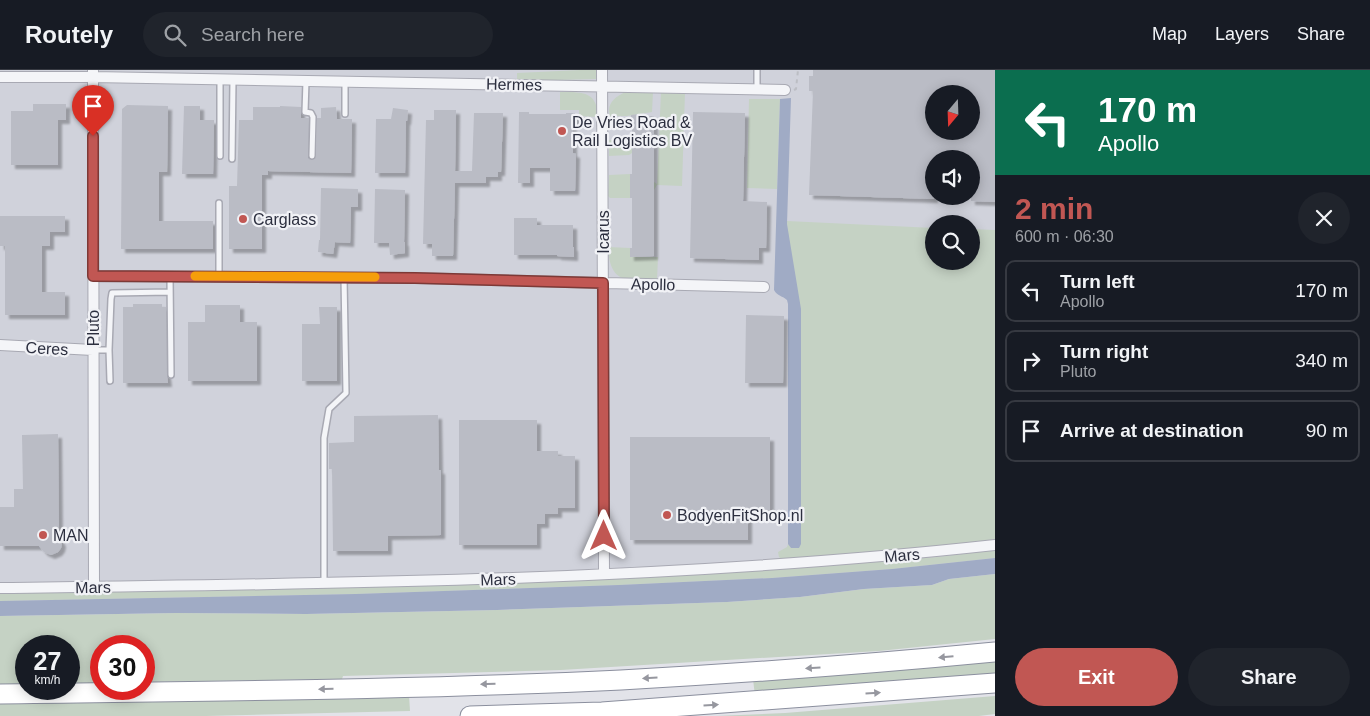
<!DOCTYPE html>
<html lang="en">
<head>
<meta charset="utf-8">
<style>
  :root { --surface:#171b24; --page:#20242c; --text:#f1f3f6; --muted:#9ea1a6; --line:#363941; --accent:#c15753 }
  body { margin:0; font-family:Arial,sans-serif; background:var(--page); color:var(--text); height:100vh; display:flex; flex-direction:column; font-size:19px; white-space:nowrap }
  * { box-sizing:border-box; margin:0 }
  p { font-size:16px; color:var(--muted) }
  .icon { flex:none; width:28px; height:28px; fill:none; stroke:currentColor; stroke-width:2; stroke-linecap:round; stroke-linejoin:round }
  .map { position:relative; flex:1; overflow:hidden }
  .sheet { display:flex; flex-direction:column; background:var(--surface); width:375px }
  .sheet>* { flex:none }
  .hud { background:#0b6e4f; color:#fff; overflow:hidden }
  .needle { width:32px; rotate:199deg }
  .buttons { position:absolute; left:925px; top:15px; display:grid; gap:10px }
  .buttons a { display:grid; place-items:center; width:55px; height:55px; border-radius:50%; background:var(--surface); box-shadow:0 2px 12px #0003; font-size:25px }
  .speed { position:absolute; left:15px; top:565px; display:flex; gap:10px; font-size:25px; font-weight:700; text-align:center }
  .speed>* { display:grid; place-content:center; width:65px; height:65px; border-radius:50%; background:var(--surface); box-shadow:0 2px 12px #0003; line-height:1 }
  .speed small { font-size:12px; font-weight:400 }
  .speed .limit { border:8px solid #d22; background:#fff; color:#111 }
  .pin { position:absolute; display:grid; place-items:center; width:42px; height:42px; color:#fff; margin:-51px -21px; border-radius:50% 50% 50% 0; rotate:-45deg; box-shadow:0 0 5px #0007 }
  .pin .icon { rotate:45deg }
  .me { position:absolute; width:55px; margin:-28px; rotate:0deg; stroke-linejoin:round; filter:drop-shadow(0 0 4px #0008) }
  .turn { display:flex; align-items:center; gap:18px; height:105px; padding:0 20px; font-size:22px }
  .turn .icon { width:65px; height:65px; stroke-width:2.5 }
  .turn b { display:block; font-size:35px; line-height:42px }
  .round { display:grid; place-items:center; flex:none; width:52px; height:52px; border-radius:26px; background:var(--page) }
  .overview { display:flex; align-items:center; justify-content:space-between; height:85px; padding:0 20px }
  h1 { font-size:30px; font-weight:700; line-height:38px; color:var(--accent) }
  .button { display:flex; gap:10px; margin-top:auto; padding:10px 20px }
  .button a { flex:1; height:58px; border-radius:30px; background:var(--accent); color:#fff; font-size:20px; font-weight:700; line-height:58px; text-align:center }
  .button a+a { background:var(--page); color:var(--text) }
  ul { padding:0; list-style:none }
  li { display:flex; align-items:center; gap:15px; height:62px; margin:0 10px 8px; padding:0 10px; border:2px solid var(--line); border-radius:10px }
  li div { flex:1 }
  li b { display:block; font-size:19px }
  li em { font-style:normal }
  header { display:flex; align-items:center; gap:30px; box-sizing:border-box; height:70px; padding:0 25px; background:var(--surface); border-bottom:1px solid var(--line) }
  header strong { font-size:24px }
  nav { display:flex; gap:28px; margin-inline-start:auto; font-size:18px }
  .search { width:350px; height:45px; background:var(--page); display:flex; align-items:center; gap:12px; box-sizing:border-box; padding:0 18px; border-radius:28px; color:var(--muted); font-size:19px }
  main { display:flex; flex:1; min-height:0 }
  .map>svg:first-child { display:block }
  .built { fill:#d0d2db; fill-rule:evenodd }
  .green { fill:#c5d2c4 }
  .water { fill:#a0abc5 }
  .building { fill:#babcc5; fill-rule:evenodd; filter:url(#shadow) }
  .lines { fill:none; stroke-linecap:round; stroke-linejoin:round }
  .lane-casing { stroke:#a8a9b3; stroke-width:8 }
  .street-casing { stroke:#a8a9b3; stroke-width:12 }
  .highway-casing { stroke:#8b8f9e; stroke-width:21 }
  .path { stroke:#bcbec4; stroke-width:2; stroke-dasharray:4 4; stroke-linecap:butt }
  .lane { stroke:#f4f5f8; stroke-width:5 }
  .street { stroke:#f4f5f8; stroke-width:10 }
  .highway { stroke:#fff; stroke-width:19 }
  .oneway { fill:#96979f }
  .route-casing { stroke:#7d3936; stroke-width:12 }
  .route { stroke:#c15753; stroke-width:9 }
  .slow { stroke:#f59e0b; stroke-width:9 }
  .poi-dot { fill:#c15753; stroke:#f1f2f6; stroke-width:2 }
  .labels { text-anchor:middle; stroke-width:4.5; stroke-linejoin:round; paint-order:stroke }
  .street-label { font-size:16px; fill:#2c2f3f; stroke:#f1f2f6 }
  .poi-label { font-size:16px; fill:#2c2f3f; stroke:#f1f2f6; text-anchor:start }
</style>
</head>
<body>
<header>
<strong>Routely</strong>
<div class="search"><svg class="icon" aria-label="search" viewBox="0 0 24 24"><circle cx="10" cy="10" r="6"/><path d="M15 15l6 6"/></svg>Search here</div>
<nav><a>Map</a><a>Layers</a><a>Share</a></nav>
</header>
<main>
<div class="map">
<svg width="995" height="646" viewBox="0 0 995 646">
  <defs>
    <filter id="shadow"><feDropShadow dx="4" dy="4" stdDeviation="1" flood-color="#0004"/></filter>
  </defs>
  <rect width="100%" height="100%" fill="#e2e3e9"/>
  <!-- built -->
  <path class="built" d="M0,0H995V492L733,516L0,538ZM934,24H971V61H934ZM934,89H971V126H934ZM934,154H971V191H934Z"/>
  <!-- green -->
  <path class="green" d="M580,0H596V9L517,11V3Z
    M560,22C572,22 592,20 596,35C597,39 597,43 597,47L579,46V40H560Z
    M625,22H653L652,42L627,46H610C606,34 615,27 625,22Z
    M661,22H685L682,116L657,115L654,120H631L630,128H610L608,126L609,105L630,104L631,111L654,112L657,114Z
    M749,29H780L777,119L747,118Z
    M609,70L632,72V75H654V83H632L629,85L609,86Z
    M787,151L934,158V191H971V159L995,160V470C924,477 852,484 781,489L779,487L778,482L787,477L788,474L791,478H799Z
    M608,177L630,178L631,187H658L657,210C627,210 610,215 608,177Z
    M995,480V488L892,499L772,508L619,515L356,524L0,531V523L434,516L604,509L803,498L937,487Z
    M995,504V569L879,581L561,600L343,606L342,609L144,612V576H101V613H69V576H26V614H0V546L176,543L306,544L497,540L727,532L800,527L864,519L932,515L949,509Z
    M995,589V608L755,626L753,609Z
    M409,625L410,641L206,646H0V632Z
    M995,626V644L979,646H715L785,643Z"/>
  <!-- water -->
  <path class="water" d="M791,28L787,154L801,239V474L799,478H791L788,474V234L787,230C783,226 777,226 774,220L780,29Z
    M995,488V504L949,509L932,515L864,519L800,527L727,532L497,540L306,544L176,543L0,546V531L356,524L619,515L772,508L892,499Z"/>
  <!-- building -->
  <path class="building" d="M813,0H995V132L971,131V89H934V129L809,125L813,21H809V6H813ZM934,24H971V61H934Z
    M33,34H66V50H58V95H11V41H33Z
    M127,35L168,36L167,102H159V151H213V179H121L122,39Z
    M184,36H200V50H214L213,104H182Z
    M280,36L301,37V48H309L308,86V88L311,90H314L316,87L317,48H321V38L336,37L337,49H352L351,103L268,101V105H262V179H229V116H237L239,50H253V37H280Z
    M393,38L408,40L407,51H406L405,103H375L376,49H391Z
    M434,40H456L455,101H472L474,43H503L501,102H498V107H486V113H455L453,186H432V174H423L426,50H434Z
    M519,42H529V44H566V43H575V52H573V83L576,84L575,121H550V98H530V113H518Z
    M693,42L745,43L743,131L767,132L766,178H759V190L690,188Z
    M639,44V46H654V186L630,187V178H632V128H630V104H632V54H631V45Z
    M321,118L358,119V137H351L350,173L335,172L333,184L318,182L319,170H320Z
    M375,119L405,120L404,172H405V183L390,185L389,173H374Z
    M0,146H65V162H50V176H42V222H65V245H5V176H0Z
    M514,148H537V155H573V177H574V187L557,186V185H514Z
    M133,234H162V237H166L167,305L168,313H123V237H133Z
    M205,235H240V252H257V311H188V252H205Z
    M319,237H337V311H302V254H320Z
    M746,245L784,246L783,313H745Z
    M438,345L439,400H441V465L388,466V481H333L332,399H329V373L354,372V346Z
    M459,350H537V381H558V386H575V438H558V444H545V454H537V475H459Z
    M58,364L59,467L62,473L61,478L58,482L51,485L44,482L39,476H0V437H14V419H23L22,365Z
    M630,367H770V446H748V470H630Z"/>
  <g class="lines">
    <defs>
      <path id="lane" d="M306,11L305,42L311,43L313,47L312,86
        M345,12V44
        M757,19V0
        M220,86V9
        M232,89L233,10
        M219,206V133
        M170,207L171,305
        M94,280H109L110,311
        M109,280L111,229L112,223L170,222
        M324,513V368L329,339L346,323L344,207"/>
      <path id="street" d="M602,0L604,504
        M93,1L94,517
        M0,7H93L785,20
        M93,206L415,208L764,217
        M0,275L93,280
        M0,518C332,514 665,511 995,475"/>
      <path id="highway" d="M0,624C207,621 414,620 621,610C746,603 870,594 995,582
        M470,646L602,642L995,613"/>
    </defs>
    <!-- lane casing -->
    <use href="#lane" class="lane-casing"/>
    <!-- street casing -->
    <use href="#street" class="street-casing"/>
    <!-- highway casing -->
    <use href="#highway" class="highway-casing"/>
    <!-- path -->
    <path class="path" d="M794,20L796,19L798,0"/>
    <!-- lane -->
    <use href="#lane" class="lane"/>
    <!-- street -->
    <use href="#street" class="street"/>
    <!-- highway -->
    <use href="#highway" class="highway"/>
  </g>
  <!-- one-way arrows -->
  <defs><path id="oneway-solid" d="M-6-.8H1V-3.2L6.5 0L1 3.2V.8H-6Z" transform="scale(1.25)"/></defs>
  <g class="oneway">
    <use href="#oneway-solid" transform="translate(946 587) rotate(175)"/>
    <use href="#oneway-solid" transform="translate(813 598) rotate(176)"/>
    <use href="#oneway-solid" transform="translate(650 608) rotate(177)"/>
    <use href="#oneway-solid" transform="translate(488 614) rotate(178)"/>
    <use href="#oneway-solid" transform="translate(326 619) rotate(179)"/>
    <use href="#oneway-solid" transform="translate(873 623) rotate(-4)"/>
    <use href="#oneway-solid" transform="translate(711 635) rotate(-4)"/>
  </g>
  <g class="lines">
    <defs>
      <path id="route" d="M93,66V206L415,208L603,213L604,466"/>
    </defs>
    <!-- route casing -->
    <use href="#route" class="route-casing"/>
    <!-- route -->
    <use href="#route" class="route"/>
    <!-- slow -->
    <path class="slow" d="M195,206L375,207"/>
  </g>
  <!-- markers -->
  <g class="poi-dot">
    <circle cx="562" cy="61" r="5"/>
    <circle cx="243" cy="149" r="5"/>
    <circle cx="667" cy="445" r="5"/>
    <circle cx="43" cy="465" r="5"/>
  </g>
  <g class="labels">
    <!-- street labels -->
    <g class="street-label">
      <text transform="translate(514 14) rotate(1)" y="6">Hermes</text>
      <text transform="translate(603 162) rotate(-90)" y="6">Icarus</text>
      <text transform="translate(653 214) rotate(1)" y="6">Apollo</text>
      <text transform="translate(93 258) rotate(-90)" y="6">Pluto</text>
      <text transform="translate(47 278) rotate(3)" y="6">Ceres</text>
      <text transform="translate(902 485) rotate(-5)" y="6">Mars</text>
      <text transform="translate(498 509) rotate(-2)" y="6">Mars</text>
      <text transform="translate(93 517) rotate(-1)" y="6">Mars</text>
    </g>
    <!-- poi labels -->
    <g class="poi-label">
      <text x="572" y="58">De Vries Road &amp;<tspan x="572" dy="18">Rail Logistics BV</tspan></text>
      <text x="253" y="155">Carglass</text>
      <text x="677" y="451">BodyenFitShop.nl</text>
      <text x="53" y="471">MAN</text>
    </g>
  </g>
</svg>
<div class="buttons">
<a><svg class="needle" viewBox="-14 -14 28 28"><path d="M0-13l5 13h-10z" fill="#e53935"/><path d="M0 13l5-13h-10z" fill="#9ea1a6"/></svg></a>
<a><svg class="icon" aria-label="sound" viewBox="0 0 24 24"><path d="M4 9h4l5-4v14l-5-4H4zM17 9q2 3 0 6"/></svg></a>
<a><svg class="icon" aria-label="search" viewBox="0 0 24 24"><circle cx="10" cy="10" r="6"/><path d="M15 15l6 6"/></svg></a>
</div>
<div class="speed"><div>27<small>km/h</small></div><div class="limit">30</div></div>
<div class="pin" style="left:93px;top:66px;background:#d93025"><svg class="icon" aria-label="arrive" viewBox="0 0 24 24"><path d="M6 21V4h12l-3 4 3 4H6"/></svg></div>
<svg class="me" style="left:604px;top:466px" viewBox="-20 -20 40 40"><path d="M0-17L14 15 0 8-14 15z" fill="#c15753" stroke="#fff" stroke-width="4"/></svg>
</div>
<section class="sheet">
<div class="hud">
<div class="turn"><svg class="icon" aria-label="left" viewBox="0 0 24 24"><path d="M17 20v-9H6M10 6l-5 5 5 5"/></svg><div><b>170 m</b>Apollo</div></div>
</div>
<div class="overview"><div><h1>2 min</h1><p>600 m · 06:30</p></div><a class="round"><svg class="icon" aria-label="close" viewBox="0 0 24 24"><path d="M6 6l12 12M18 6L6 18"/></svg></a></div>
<ul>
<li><svg class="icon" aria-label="left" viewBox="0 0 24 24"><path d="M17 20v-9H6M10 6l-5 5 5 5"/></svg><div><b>Turn left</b><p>Apollo</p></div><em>170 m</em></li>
<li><svg class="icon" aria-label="right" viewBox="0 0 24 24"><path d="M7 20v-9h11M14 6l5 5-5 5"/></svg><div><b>Turn right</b><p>Pluto</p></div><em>340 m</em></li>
<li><svg class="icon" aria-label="arrive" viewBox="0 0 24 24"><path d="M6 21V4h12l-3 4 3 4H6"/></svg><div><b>Arrive at destination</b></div><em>90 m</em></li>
</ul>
<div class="button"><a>Exit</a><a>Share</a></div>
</section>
</main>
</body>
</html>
